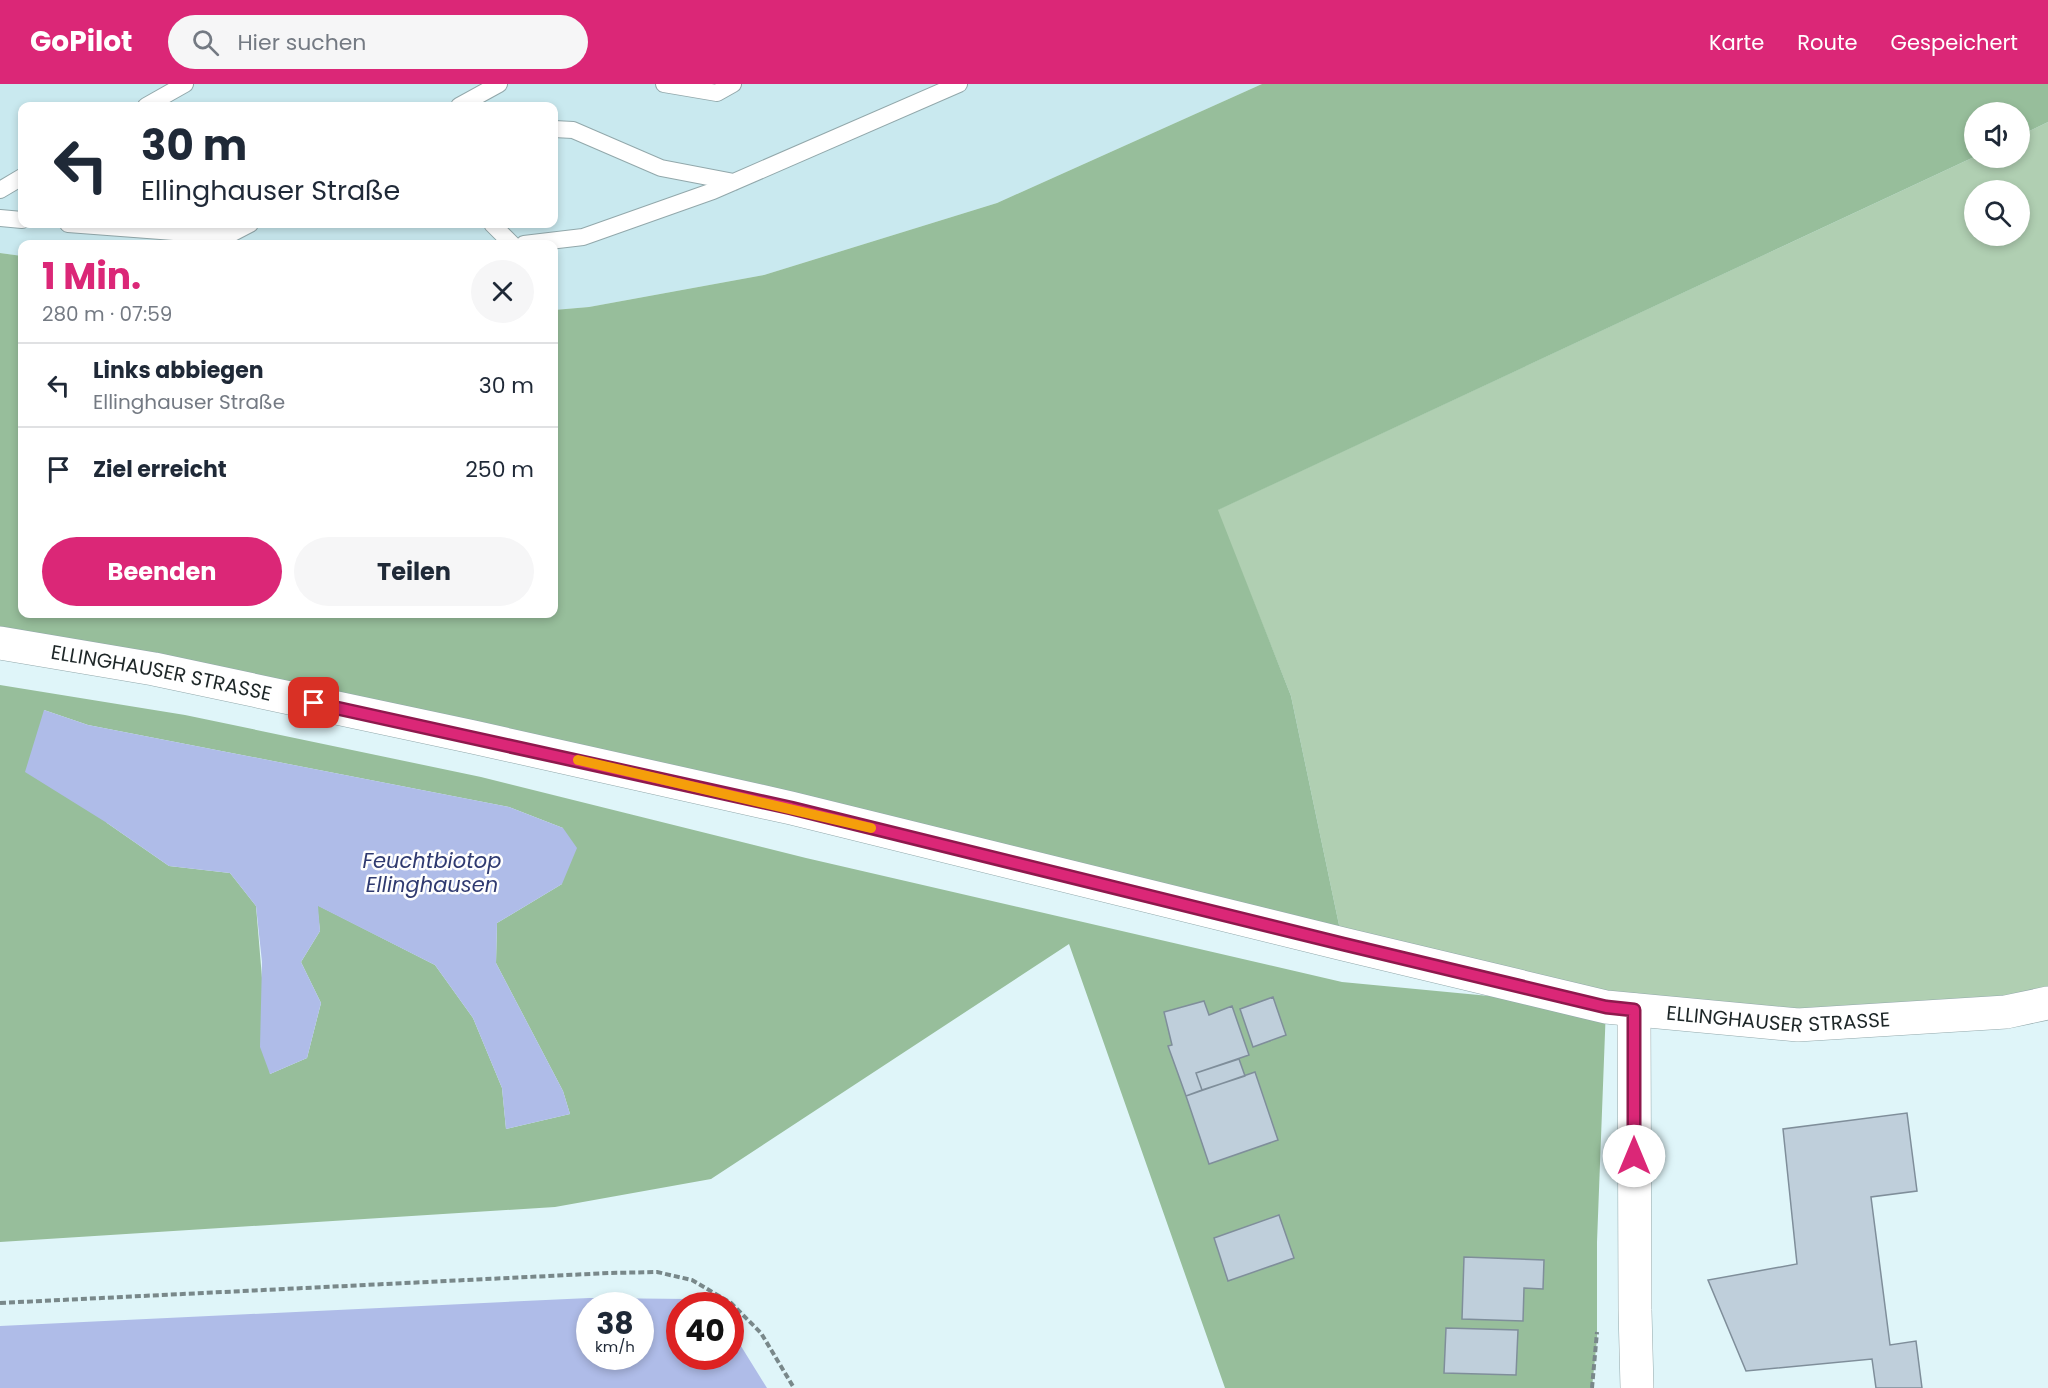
<!DOCTYPE html>
<html lang="de">
<head>
<meta charset="utf-8">
<style>
  :root { --surface:#fff; --page:#f6f6f7; --text:#1f2937; --muted:#747a83; --line:#e0e1e3; --accent:#db2777 }
  body { margin:0; font-family:Poppins,sans-serif; background:var(--page); color:var(--text); height:100vh; display:flex; flex-direction:column; font-size:22px; white-space:nowrap }
  * { box-sizing:border-box; margin:0 }
  p { font-size:20px; color:var(--muted) }
  .icon { flex:none; width:33px; height:33px; fill:none; stroke:currentColor; stroke-width:2; stroke-linecap:round; stroke-linejoin:round }
  .map { position:relative; flex:1; overflow:hidden }
  .panel { position:absolute; left:18px; top:156px; width:540px; height:378px; display:flex; flex-direction:column; background:var(--surface); border-radius:12px; box-shadow:0 3px 9px #0003 }
  .panel>* { flex:none }
  .hud { position:absolute; left:18px; top:18px; width:540px; height:126px; border-radius:12px; box-shadow:0 3px 9px #0003; background:#fff; color:var(--text); overflow:hidden }
  .controls { position:absolute; left:1964px; top:18px; display:grid; gap:12px }
  .controls a { display:grid; place-items:center; width:66px; height:66px; border-radius:50%; background:var(--surface); box-shadow:0 3px 9px #0003; font-size:30px }
  .speed { position:absolute; left:576px; top:1208px; display:flex; gap:12px; font-size:30px; font-weight:700; text-align:center }
  .speed>* { display:grid; place-content:center; width:78px; height:78px; border-radius:50%; background:var(--surface); box-shadow:0 3px 9px #0003; line-height:1 }
  .speed small { font-size:15px; font-weight:400 }
  .speed .limit { border:9px solid #d22; background:#fff; color:#111 }
  .pin { position:absolute; display:grid; place-items:center; width:51px; height:51px; color:#fff; margin:-26px; border-radius:12px; box-shadow:0 3px 9px #0006 }
  .me { position:absolute; width:66px; margin:-33px; rotate:0deg; stroke-linejoin:round; filter:drop-shadow(0 0 4px #0008) }
  .turn { display:flex; align-items:center; gap:21px; height:126px; padding:0 24px; font-size:27px }
  .turn .icon { width:78px; height:78px; stroke-width:2.5 }
  .turn b { display:block; font-size:42px; line-height:51px }
  .round { display:grid; place-items:center; flex:none; width:63px; height:63px; border-radius:32px; background:var(--page) }
  .overview { display:flex; align-items:center; justify-content:space-between; height:102px; padding:0 24px }
  h1 { font-size:36px; font-weight:700; line-height:45px; color:var(--accent) }
  .primary-button { display:flex; gap:12px; margin-top:auto; padding:12px 24px }
  .primary-button a { flex:1; height:69px; border-radius:36px; background:var(--accent); color:#fff; font-size:24px; font-weight:700; line-height:69px; text-align:center }
  .primary-button a+a { background:var(--page); color:var(--text) }
  ul { padding:0; list-style:none }
  li { display:flex; align-items:center; gap:18px; height:84px; padding:0 24px; border-top:2px solid var(--line) }
  li div { flex:1 }
  li b { display:block; font-size:22px }
  li em { font-style:normal }
  header { display:flex; align-items:center; gap:36px; box-sizing:border-box; height:84px; padding:0 30px; background:var(--accent); color:#fff }
  header strong { font-size:28px }
  nav { display:flex; gap:33px; margin-inline-start:auto; font-size:21px }
  .search { width:420px; height:54px; background:var(--page); display:flex; align-items:center; gap:15px; box-sizing:border-box; padding:0 21px; border-radius:33px; color:var(--muted); font-size:22px }
  .map>svg:first-child { display:block }
  .built { fill:#c9e9ef; fill-rule:evenodd }
  .green { fill:#b0cfb2; fill-rule:evenodd }
  .forest { fill:#97be9b; fill-rule:evenodd }
  .water { fill:#afbce8; fill-rule:evenodd }
  .building { fill:#bfcfdb; stroke:#7f8e9a; stroke-width:1.5 }
  .lines { fill:none; stroke-linecap:round; stroke-linejoin:round }
  .lane-casing { stroke:#92a8ab; stroke-width:18 }
  .secondary-casing { stroke:#92a8ab; stroke-width:34 }
  .path { stroke:#79888a; stroke-width:4; stroke-dasharray:6 3; stroke-linecap:butt }
  .lane { stroke:#fff; stroke-width:16 }
  .secondary { stroke:#fff; stroke-width:33 }
  .route-casing { stroke:#8e194d; stroke-width:15 }
  .route { stroke:#db2777; stroke-width:10 }
  .slow { stroke:#f59e0b; stroke-width:10 }
  .labels { text-anchor:middle; stroke-width:5; stroke-linejoin:round; paint-order:stroke }
  .street-label { font-size:20px; fill:#1d2627; stroke:#fefefe }
  .water-label { font-size:21px; font-style:italic; fill:#2f3a70; stroke:#fefefe }
</style>
</head>
<body>
<header>
<strong>GoPilot</strong>
<div class="search"><svg class="icon" aria-label="search" viewBox="0 0 24 24"><circle cx="10" cy="10" r="6"/><path d="M15 15l6 6"/></svg>Hier suchen</div>
<nav><a>Karte</a><a>Route</a><a>Gespeichert</a></nav>
</header>
<div class="map">
<svg width="2048" height="1304" viewBox="0 0 2048 1304">
  <rect width="100%" height="100%" fill="#dff5f9"/>
  <!-- built -->
  <path class="built" d="M0,0H1262L997,119L764,191L589,223L554,226V160H22V172L0,169ZM22,22H554V140H22Z"/>
  <!-- green -->
  <path class="green" d="M2048,38V919L1798,941L1343,860L1291,612L1217,426L1974,73L2019,74V52ZM1974,106H2019V152H1974Z"/>
  <!-- forest -->
  <path class="forest" d="M1262,0H2048V38L2019,52V28H1974V73L1218,426L1291,612L1343,860L0,559V169L22,172V530H554V226L589,223L764,191L997,119Z
    M0,601L185,631L481,693L806,774L1342,898L1606,923L1597,1158V1255L1592,1304H1225L1069,860L711,1095L555,1123L0,1158ZM44,626L88,641L509,723L563,744L562,800L497,839L496,879L563,1007L570,1030L506,1045L502,1004L473,934L435,881L317,821L320,847L301,878L321,919L307,974L270,990L256,822L230,789L169,782L107,739Z"/>
  <!-- water -->
  <path class="water" d="M44,626L88,641L509,723L563,744L577,764L562,800L497,839L496,879L563,1007L570,1030L506,1045L502,1004L473,934L435,881L318,822L320,847L301,878L321,919L307,974L270,990L260,963L262,878L256,822L230,789L169,782L107,739L25,688Z
    M589,1214L691,1215L701,1221H680V1272H730L731,1246L767,1304H0V1242ZM590,1221H640V1272H590Z"/>
  <!-- building -->
  <path class="building" d="M1273,913L1286,951L1253,963L1240,925Z
    M1204,917L1209,931L1232,922L1249,971L1196,989L1202,1006L1186,1012L1168,962L1172,961L1164,928Z
    M1239,975L1245,992L1202,1006L1196,989Z
    M1255,988L1278,1056L1209,1080L1186,1012Z
    M1907,1029L1917,1107L1871,1113L1890,1261L1916,1257L1922,1304H1876L1872,1275L1746,1287L1708,1196L1797,1180L1783,1045Z
    M1279,1131L1294,1174L1228,1197L1214,1154Z
    M1464,1173L1544,1176L1543,1205L1524,1204L1523,1237L1462,1235Z
    M1446,1244L1518,1246L1516,1291L1444,1289Z"/>
  <g class="lines">
    <defs>
      <path id="lane" d="M664,0L717,9L733,0
        M146,22L185,0
        M459,22L499,0
        M554,45L573,46L661,84L734,98
        M0,106L22,93
        M0,134L22,136
        M68,140L227,152L250,140
        M492,140L512,160
        M524,160L583,153L713,107L959,0"/>
      <g id="secondary">
        <path id="s1" d="M0,559L154,585L473,653L791,724L1343,860L1606,923L1798,941L2006,928L2048,919"/>
        <path d="M1634,926L1635,1226L1637,1304"/>
      </g>
    </defs>
    <!-- lane casing -->
    <use href="#lane" class="lane-casing"/>
    <!-- secondary casing -->
    <use href="#secondary" class="secondary-casing"/>
    <!-- path -->
    <path class="path" d="M0,1219L609,1189L657,1188L692,1196L731,1219L761,1249L794,1304
      M1592,1304L1597,1248"/>
    <!-- lane -->
    <use href="#lane" class="lane"/>
    <!-- secondary -->
    <use href="#secondary" class="secondary"/>
  </g>
  <g class="lines">
    <defs>
      <path id="route" d="M314,619L791,724L1343,860L1606,923L1634,926V1072"/>
    </defs>
    <!-- route casing -->
    <use href="#route" class="route-casing"/>
    <!-- route -->
    <use href="#route" class="route"/>
    <!-- slow -->
    <path class="slow" d="M578,676L871,744"/>
  </g>
  <g class="labels">
    <!-- street labels -->
    <g class="street-label">
      <text dy="7" stroke="none"><textPath href="#s1" startOffset="164">ELLINGHAUSER STRASSE</textPath></text>
      <text dy="7" stroke="none"><textPath href="#s1" startOffset="1820">ELLINGHAUSER STRASSE</textPath></text>
    </g>
    <!-- water labels -->
    <g class="water-label">
      <text x="432" y="784">Feuchtbiotop<tspan x="432" dy="24">Ellinghausen</tspan></text>
    </g>
  </g>
</svg>
<div class="controls">
<a><svg class="icon" aria-label="sound" viewBox="0 0 24 24"><path d="M4 9h4l5-4v14l-5-4H4zM17 9q2 3 0 6"/></svg></a>
<a><svg class="icon" aria-label="search" viewBox="0 0 24 24"><circle cx="10" cy="10" r="6"/><path d="M15 15l6 6"/></svg></a>
</div>
<div class="speed"><div>38<small>km/h</small></div><div class="limit">40</div></div>
<div class="pin" style="left:314px;top:619px;background:#d93025"><svg class="icon" aria-label="arrive" viewBox="0 0 24 24"><path d="M6 21V4h12l-3 4 3 4H6"/></svg></div>
<svg class="me" style="left:1634px;top:1072px" viewBox="-20 -20 40 40"><circle r="19" fill="#fff"/><path d="M0-13L10 11 0 6-10 11z" fill="#db2777"/></svg>
<div class="hud">
<div class="turn"><svg class="icon" aria-label="left" viewBox="0 0 24 24"><path d="M17 20v-9H6M10 6l-5 5 5 5"/></svg><div><b>30 m</b>Ellinghauser Straße</div></div>
</div>
<section class="panel">
<div class="overview"><div><h1>1 Min.</h1><p>280 m · 07:59</p></div><a class="round"><svg class="icon" aria-label="close" viewBox="0 0 24 24"><path d="M6 6l12 12M18 6L6 18"/></svg></a></div>
<ul>
<li><svg class="icon" aria-label="left" viewBox="0 0 24 24"><path d="M17 20v-9H6M10 6l-5 5 5 5"/></svg><div><b>Links abbiegen</b><p>Ellinghauser Straße</p></div><em>30 m</em></li>
<li><svg class="icon" aria-label="arrive" viewBox="0 0 24 24"><path d="M6 21V4h12l-3 4 3 4H6"/></svg><div><b>Ziel erreicht</b></div><em>250 m</em></li>
</ul>
<div class="primary-button"><a>Beenden</a><a>Teilen</a></div>
</section>
</div>
</body>
</html>
